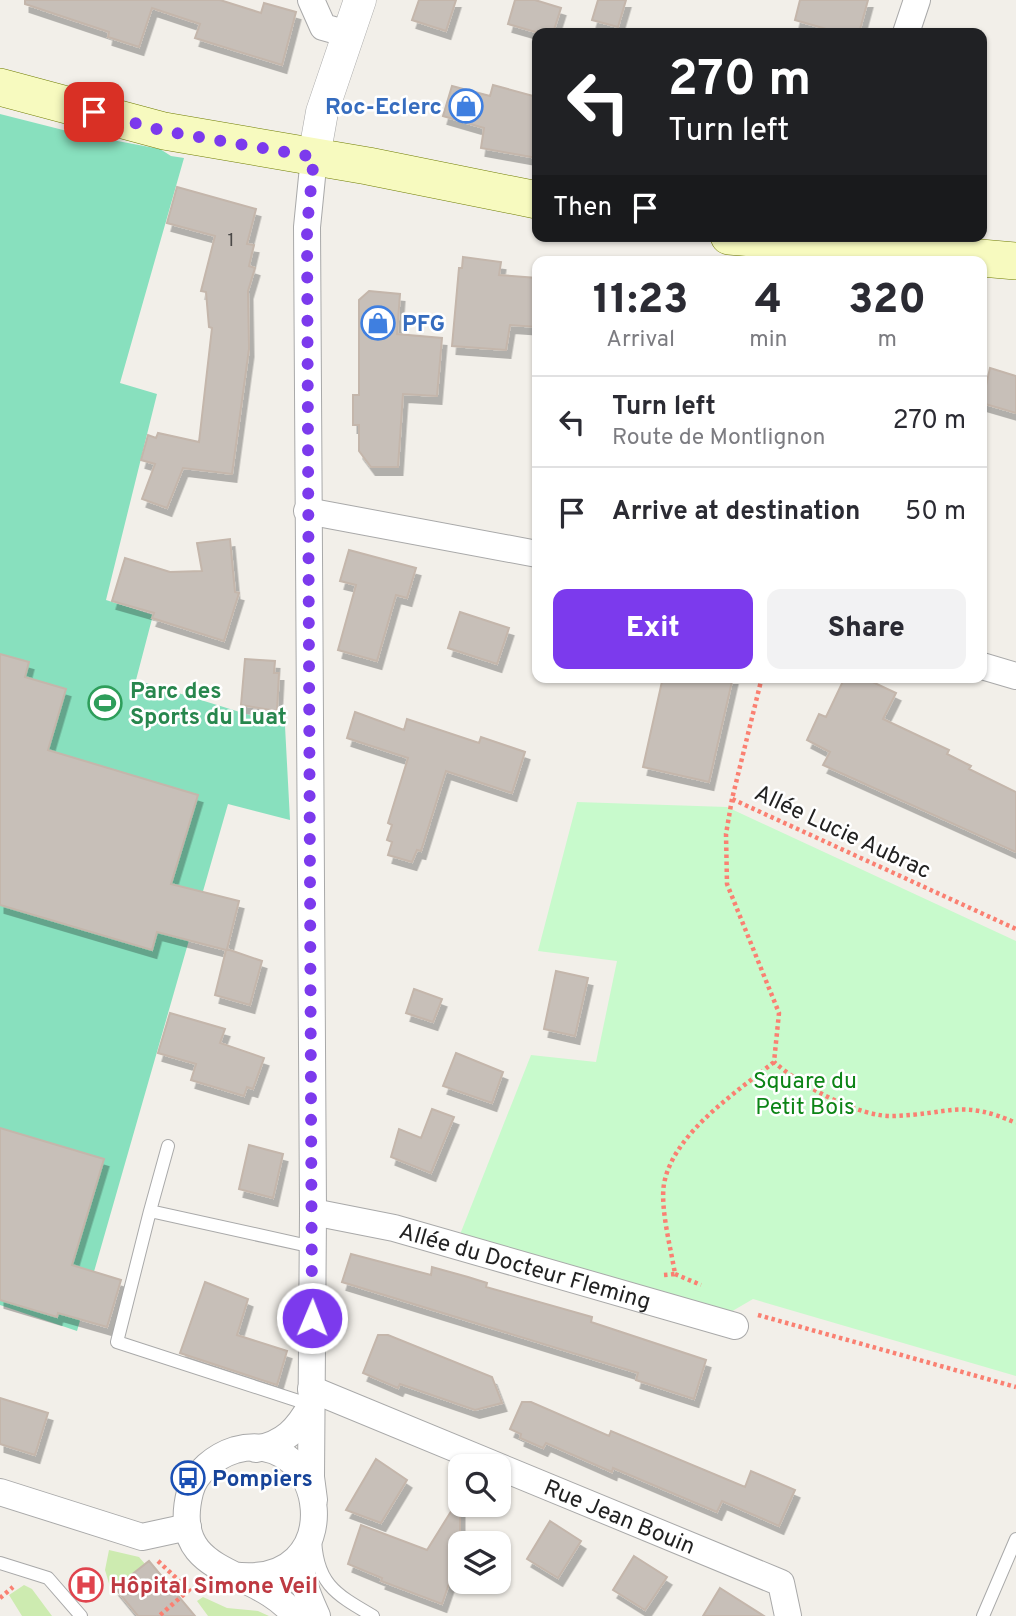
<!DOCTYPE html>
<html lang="en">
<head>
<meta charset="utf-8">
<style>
  :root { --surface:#fff; --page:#f2f2f3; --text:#2b2b33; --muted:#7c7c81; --line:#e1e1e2; --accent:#7c3aed }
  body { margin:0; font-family:Overpass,sans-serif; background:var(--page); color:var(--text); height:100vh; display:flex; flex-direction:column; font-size:26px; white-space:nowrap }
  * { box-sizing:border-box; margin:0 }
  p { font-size:23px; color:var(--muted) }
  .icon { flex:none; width:38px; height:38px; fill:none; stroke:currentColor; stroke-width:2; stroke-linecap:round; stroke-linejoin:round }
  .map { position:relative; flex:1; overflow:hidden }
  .drawer { position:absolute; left:532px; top:256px; width:455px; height:427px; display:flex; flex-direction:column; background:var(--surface); border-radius:14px; box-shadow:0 2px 5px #0004 }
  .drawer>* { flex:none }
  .hud { position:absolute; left:532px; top:28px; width:455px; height:214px; border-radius:14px; box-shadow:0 2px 5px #0004; background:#202124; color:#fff; overflow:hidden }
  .tools { position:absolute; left:448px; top:1454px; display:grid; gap:14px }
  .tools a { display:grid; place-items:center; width:63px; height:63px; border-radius:14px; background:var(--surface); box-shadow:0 2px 5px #0004; font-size:35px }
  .pin { position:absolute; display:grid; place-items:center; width:60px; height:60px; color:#fff; margin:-30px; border-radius:14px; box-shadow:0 4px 10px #0006 }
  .me { position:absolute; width:77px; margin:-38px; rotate:1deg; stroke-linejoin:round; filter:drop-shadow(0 0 5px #0008) }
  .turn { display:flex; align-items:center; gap:24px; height:147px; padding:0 21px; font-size:32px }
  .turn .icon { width:91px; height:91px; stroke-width:2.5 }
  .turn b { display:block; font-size:49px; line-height:60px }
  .then { display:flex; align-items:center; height:66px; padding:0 21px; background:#0003; gap:14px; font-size:26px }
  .eta { display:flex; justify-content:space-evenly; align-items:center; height:119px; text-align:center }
  .eta b { font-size:42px; font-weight:800; line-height:49px }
  .action { display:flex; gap:14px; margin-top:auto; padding:14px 21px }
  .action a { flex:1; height:80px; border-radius:14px; background:var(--accent); color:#fff; font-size:28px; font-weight:800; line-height:80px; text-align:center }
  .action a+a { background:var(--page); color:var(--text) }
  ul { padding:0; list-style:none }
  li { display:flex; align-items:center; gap:21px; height:91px; padding:0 21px; border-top:2px solid var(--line) }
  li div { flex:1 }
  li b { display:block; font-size:26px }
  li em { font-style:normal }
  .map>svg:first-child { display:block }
  .grass { fill:#cdebb0 }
  .park { fill:#c8facc }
  .pitch { fill:#88e0be }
  .building { fill:#c7bfb8; stroke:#c4b6ab; stroke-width:2; filter:url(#shadow) }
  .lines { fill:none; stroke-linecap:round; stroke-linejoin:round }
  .service-casing { stroke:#a9a9a9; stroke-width:14 }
  .minor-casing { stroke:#a9a9a9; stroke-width:28 }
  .tertiary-casing { stroke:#a9a9a9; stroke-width:33 }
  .secondary-casing { stroke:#707d05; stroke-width:38 }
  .path { stroke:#fa8072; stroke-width:4.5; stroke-dasharray:3.5 3.5; stroke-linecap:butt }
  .service { stroke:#fff; stroke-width:12 }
  .minor { stroke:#fff; stroke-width:26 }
  .tertiary { stroke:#fff; stroke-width:32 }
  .secondary { stroke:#f7fabf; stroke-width:37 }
  .route { stroke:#7c3aed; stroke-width:12; stroke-dasharray:0 21.6 }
  .labels { text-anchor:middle; stroke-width:5; stroke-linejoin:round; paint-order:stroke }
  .number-label { font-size:19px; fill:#4b4948 }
  .shop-label { font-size:23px; font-weight:bold; fill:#366cbe; stroke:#fff; text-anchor:end }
  .leisure-label { font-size:23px; font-weight:bold; fill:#27864d; stroke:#fff; text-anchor:start }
  .street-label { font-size:23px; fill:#222; stroke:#fff }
  .park-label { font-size:23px; fill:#0c8416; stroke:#fff }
  .transit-label { font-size:23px; font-weight:bold; fill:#164399; stroke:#fff; text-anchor:start }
  .health-label { font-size:23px; font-weight:bold; fill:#be3a42; stroke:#fff; text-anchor:start }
</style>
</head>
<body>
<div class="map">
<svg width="1016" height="1616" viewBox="0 0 1016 1616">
  <defs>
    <filter id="shadow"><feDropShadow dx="4.5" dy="8" stdDeviation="0" flood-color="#0004"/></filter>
  </defs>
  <rect width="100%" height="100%" fill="#f2efe9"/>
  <!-- grass -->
  <path class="grass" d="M109,1550L139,1557L145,1564L111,1590L105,1570Z
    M24,1585L32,1589L52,1616H22L9,1595Z
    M203,1597L227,1608L258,1611L269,1616H208L197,1601Z"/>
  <!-- park -->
  <path class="park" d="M577,802L727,807L1016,941V1376L753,1299L729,1313L459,1237L531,1055L596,1062L617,961L538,951Z"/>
  <!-- pitch -->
  <path class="pitch" d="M0,114L75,133L160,149L171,156L184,158L120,383L157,394L106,600L153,615L136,680L285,726L290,820L228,804L77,1331L0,1305Z"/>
  <!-- building -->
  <path class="building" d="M25,0H220L261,13L264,3L296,12L282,65L195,38L200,24L152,8L139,47L108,37L109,32L25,4Z
    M419,0H456L446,31L412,20Z
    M515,0H535L561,8L553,33H539L508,24Z
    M598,0H626L618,27L592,20Z
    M800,0H868L859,33H840L795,20Z
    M493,85L537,97V158L481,148L484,128L443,116L452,86L490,96Z
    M177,187L256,209L247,244L254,245L249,266L255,268L248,291L249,349L232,474L183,468L167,508L142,499L155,464L141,460L148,435L156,438L158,433L199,442L212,328L209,327L206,292L201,291L215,236L167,223Z
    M463,257L501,262L499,275L537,278V327L510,325L506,350L452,346L459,268H462Z
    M369,291L400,294L397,334L442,338L437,396L403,394L398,467H371L359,451V425H353V395H359V300Z
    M990,368L1016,376V413L982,403Z
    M230,539L235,592L239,593L224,641L152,618L154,613L112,601L125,558L170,572L202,571L197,543Z
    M349,550L416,568L407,598L396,595L377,661L338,650L356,585L340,581Z
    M460,612L509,628L497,664L448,648Z
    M0,654L29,662L25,677L66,689L48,750L198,795L171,884L239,901L227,949L262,961L250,1005L215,995L226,950L157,932L152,950L0,905Z
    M245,659L275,661L274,673H279L277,711L241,705Z
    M663,677H733L709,782L643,767Z
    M845,677H862L896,693L883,719L949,750L947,754L971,766L969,769L1016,792V852L823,765L830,752L807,740L819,714L826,717Z
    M355,712L404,730L407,719L479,743L481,737L525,752L512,793L446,771L421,851L417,850L412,862L388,855L392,842L387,840L392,825L388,823L408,758L347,738Z
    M556,971L588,978L575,1036L544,1029Z
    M414,989L442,999L433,1022L406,1013Z
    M170,1013L225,1029L220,1043L264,1058L253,1089L247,1087L244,1096L191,1080L196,1064L158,1053Z
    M456,1053L503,1072L492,1103L443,1086Z
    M432,1109L454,1117L431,1173L391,1157L399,1129L421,1138Z
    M0,1128L104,1159L72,1265L121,1280L107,1327L58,1313L57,1317L0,1300Z
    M249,1145L283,1154L273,1198L239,1189Z
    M351,1254L431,1275L432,1267L468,1277L487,1283L486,1287L592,1317L591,1322L706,1360L694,1399L636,1380L638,1373L342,1282Z
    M205,1282L248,1299L237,1335L287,1351L277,1385L180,1353Z
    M378,1335H388L492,1377L502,1403L475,1410L400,1384L398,1388L363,1373Z
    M0,1398L48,1413L35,1455L0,1444Z
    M522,1402H531L609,1436L611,1431L745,1487L751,1471L795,1490L779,1526L722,1501L717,1512L613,1468L612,1472L546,1443L543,1448L520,1438L521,1434L510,1429Z
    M376,1459L407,1480L381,1523L346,1510Z
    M460,1497V1578L452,1575L442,1604L381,1581L382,1578L348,1564L361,1525L427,1550Z
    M550,1521L581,1541L558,1578L527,1559Z
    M634,1556L667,1577L645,1610L613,1590Z
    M149,1561L195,1616H138L115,1588Z
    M720,1588L764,1616H703Z"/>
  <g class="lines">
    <defs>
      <path id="service" d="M150,1211L168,1146
        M311,1405L117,1342L150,1211L313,1247
        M315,1534C315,1583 335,1594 373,1616
        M0,1563L48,1578L81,1616
        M983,1616L1016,1539"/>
      <g id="minor">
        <path d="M311,0L323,27L348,34"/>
        <path d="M906,33L917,0"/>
        <path d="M314,157L307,227L313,1212L311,1477L314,1500"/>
        <path d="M307,511L537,554"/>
        <path d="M982,666L1016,676"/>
        <path id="s1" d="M313,1212L394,1228L735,1326"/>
        <path id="s2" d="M311,1389L781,1583L788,1616"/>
        <path d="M256,1449C284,1444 298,1429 311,1405"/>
        <path d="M0,1492L142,1537L188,1527"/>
        <path d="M303,1552C299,1577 307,1594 317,1616"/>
        <path d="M232,1575C352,1592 329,1424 235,1450C216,1456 195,1472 190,1492C168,1579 258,1566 295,1616"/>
      </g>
      <path id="tertiary" d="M314,157L322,112L360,0"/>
      <path id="secondary" d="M0,87L164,131L368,166L537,200
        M729,236L1016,261"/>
    </defs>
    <!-- service casing -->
    <use href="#service" class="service-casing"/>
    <!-- minor casing -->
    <use href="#minor" class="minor-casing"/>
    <!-- tertiary casing -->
    <use href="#tertiary" class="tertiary-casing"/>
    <!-- secondary casing -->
    <use href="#secondary" class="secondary-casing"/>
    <!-- path -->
    <path class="path" d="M762,677L732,799L1016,929
      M732,799L726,834L727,884L779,1013L774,1062C800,1085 859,1118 895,1116C949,1114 962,1099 1016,1123
      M675,1274L701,1285
      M664,1275L675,1274C671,1249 660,1208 664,1184C673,1133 737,1092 774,1062
      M758,1315L1016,1387
      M158,1561L189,1590L159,1616
      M0,1598L13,1587"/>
    <!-- service -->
    <use href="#service" class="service"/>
    <!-- minor -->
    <use href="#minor" class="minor"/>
    <!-- tertiary -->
    <use href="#tertiary" class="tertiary"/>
    <!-- secondary -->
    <use href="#secondary" class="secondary"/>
  </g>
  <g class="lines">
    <!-- route -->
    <path class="route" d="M94,112L164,131L314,157L307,227L312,1318"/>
  </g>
  <!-- icons -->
  <defs>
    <symbol id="shop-ring" viewBox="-11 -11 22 22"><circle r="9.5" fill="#fff" stroke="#3f7fe0" stroke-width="1.5"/><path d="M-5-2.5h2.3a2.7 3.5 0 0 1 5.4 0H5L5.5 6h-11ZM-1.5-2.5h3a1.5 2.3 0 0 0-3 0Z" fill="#3f7fe0"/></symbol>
    <symbol id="stadium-ring" viewBox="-11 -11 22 22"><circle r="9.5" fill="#fff" stroke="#2e9e5b" stroke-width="1.5"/><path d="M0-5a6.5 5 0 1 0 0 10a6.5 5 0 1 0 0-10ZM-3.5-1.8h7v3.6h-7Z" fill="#2e9e5b"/></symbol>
    <symbol id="bus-ring" viewBox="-11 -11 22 22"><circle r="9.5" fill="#fff" stroke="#1a4fb4" stroke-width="1.5"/><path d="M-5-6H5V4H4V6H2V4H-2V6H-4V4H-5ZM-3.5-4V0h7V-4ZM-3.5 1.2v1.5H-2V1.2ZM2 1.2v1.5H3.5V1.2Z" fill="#1a4fb4"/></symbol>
    <symbol id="hospital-ring" viewBox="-11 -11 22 22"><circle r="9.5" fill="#fff" stroke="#e0444e" stroke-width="1.5"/><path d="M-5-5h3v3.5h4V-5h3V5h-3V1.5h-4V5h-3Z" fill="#e0444e"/></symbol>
  </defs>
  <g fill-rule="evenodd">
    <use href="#shop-ring" x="447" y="87" width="38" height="38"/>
    <use href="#shop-ring" x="359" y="304" width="38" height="38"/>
    <use href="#stadium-ring" x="86" y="684" width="38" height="38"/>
    <use href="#bus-ring" x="169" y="1459" width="38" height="38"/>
    <use href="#hospital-ring" x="67" y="1566" width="38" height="38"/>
  </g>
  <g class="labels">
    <!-- number labels -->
    <g class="number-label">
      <text x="231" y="246">1</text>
    </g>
    <!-- shop labels -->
    <g class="shop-label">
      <text x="442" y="114">Roc-Eclerc</text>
      <text x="402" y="331" text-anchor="start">PFG</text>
    </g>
    <!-- leisure labels -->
    <g class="leisure-label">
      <text x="130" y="698">Parc des<tspan x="130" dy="26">Sports du Luat</tspan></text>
    </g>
    <!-- street labels -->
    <g class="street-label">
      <text transform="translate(843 831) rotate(25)" y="8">Allée Lucie Aubrac</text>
      <text dy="8" stroke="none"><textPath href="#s1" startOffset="219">Allée du Docteur Fleming</textPath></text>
      <text dy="8" stroke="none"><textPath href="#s2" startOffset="334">Rue Jean Bouin</textPath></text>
    </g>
    <!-- park labels -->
    <g class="park-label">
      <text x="805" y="1088">Square du<tspan x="805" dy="26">Petit Bois</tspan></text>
    </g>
    <!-- transit labels -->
    <g class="transit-label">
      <text x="212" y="1486">Pompiers</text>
    </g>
    <!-- health labels -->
    <g class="health-label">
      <text x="110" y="1593">Hôpital Simone Veil</text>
    </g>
  </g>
</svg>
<div class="tools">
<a><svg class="icon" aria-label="search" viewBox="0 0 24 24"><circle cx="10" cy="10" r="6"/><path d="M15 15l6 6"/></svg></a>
<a><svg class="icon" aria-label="layers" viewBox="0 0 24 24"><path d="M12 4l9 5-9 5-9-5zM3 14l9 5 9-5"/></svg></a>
</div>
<div class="pin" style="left:94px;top:112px;background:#d93025"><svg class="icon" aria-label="arrive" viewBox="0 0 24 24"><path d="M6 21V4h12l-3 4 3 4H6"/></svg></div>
<svg class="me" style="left:312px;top:1318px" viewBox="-20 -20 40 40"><circle r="17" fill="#7c3aed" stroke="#fff" stroke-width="3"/><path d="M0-11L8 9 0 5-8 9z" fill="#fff"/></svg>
<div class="hud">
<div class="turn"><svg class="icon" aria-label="left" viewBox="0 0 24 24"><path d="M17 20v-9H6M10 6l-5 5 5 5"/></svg><div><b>270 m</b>Turn left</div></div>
<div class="then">Then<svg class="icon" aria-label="arrive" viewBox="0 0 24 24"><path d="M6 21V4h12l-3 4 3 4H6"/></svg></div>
</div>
<section class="drawer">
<div class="eta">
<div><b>11:23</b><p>Arrival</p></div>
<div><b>4</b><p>min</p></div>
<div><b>320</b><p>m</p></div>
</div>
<ul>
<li><svg class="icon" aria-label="left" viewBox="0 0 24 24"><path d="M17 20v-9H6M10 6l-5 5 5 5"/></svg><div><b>Turn left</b><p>Route de Montlignon</p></div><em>270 m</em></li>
<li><svg class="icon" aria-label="arrive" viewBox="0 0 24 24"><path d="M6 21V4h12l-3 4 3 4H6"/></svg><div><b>Arrive at destination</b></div><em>50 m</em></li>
</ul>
<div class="action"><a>Exit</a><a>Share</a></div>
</section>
</div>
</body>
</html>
